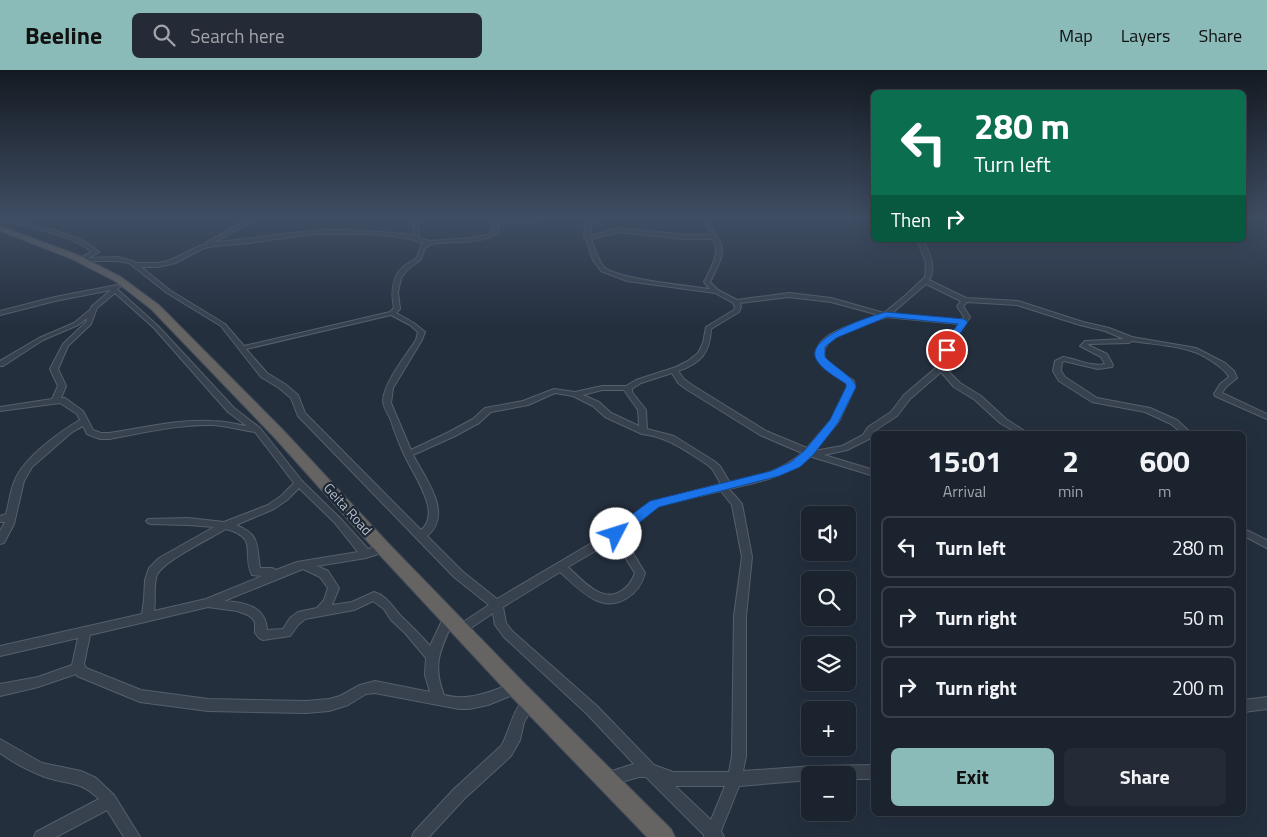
<!DOCTYPE html>
<html lang="en">
<head>
<meta charset="utf-8">
<style>
  :root { --surface:#1b232e; --page:#242b36; --text:#f1f3f6; --muted:#a0a4aa; --line:#39404a; --accent:#8bbbb9 }
  body { margin:0; font-family:"Titillium Web",sans-serif; background:var(--page); color:var(--text); height:100vh; display:flex; flex-direction:column; font-size:19px; white-space:nowrap }
  * { box-sizing:border-box; margin:0 }
  p { font-size:16px; color:var(--muted) }
  .icon { flex:none; width:28px; height:28px; fill:none; stroke:currentColor; stroke-width:2; stroke-linecap:round; stroke-linejoin:round }
  .map { position:relative; flex:1; overflow:hidden }
  .sheet { position:absolute; left:871px; top:361px; width:375px; height:385px; display:flex; flex-direction:column; background:var(--surface); border-radius:8px; box-shadow:0 5px 20px #0002,0 0 0 1px var(--line) }
  .sheet>* { flex:none }
  .banner { position:absolute; left:871px; top:20px; width:375px; height:152px; border-radius:8px; box-shadow:0 5px 20px #0002,0 0 0 1px var(--line); background:#0b6e4f; color:#fff; overflow:hidden }
  .controls { position:absolute; left:801px; top:436px; display:grid; gap:10px }
  .controls a { display:grid; place-items:center; width:55px; height:55px; border-radius:8px; background:var(--surface); box-shadow:0 5px 20px #0002,0 0 0 1px var(--line); font-size:25px }
  .pin { position:absolute; display:grid; place-items:center; width:42px; height:42px; color:#fff; margin:-21px; border:2px solid #fff; border-radius:50%; box-shadow:0 1px 5px #0007 }
  .me { position:absolute; width:55px; margin:-28px; rotate:50deg; stroke-linejoin:round; filter:drop-shadow(0 0 4px #0008) }
  .turn { display:flex; align-items:center; gap:18px; height:105px; padding:0 20px; font-size:22px }
  .turn .icon { width:65px; height:65px; stroke-width:2.5 }
  .turn b { display:block; font-size:35px; line-height:42px }
  .then { display:flex; align-items:center; height:48px; padding:0 20px; background:#0003; gap:10px; font-size:19px }
  .eta { display:flex; justify-content:space-evenly; align-items:center; height:85px; text-align:center }
  .eta b { font-size:30px; font-weight:700; line-height:35px }
  .cta { display:flex; gap:10px; margin-top:auto; padding:10px 20px }
  .cta a { flex:1; height:58px; border-radius:8px; background:var(--accent); color:#111; font-size:20px; font-weight:700; line-height:58px; text-align:center }
  .cta a+a { background:var(--page); color:var(--text) }
  ul { padding:0; list-style:none }
  li { display:flex; align-items:center; gap:15px; height:62px; margin:0 10px 8px; padding:0 10px; border:2px solid var(--line); border-radius:8px }
  li div { flex:1 }
  li b { display:block; font-size:19px }
  li em { font-style:normal }
  header { display:flex; align-items:center; gap:30px; box-sizing:border-box; height:70px; padding:0 25px; background:var(--accent); color:#111 }
  header strong { font-size:24px }
  nav { display:flex; gap:28px; margin-inline-start:auto; font-size:18px }
  .search { width:350px; height:45px; background:var(--page); display:flex; align-items:center; gap:12px; box-sizing:border-box; padding:0 18px; border-radius:8px; color:var(--muted); font-size:19px }
  .map>svg:first-child { display:block }
  .lines { fill:none; stroke-linecap:round; stroke-linejoin:round }
  .minor-casing { stroke:#565f6c; stroke-width:2 }
  .trunk-casing { stroke:#434c59; stroke-width:2 }
  .minor { fill:#38414e; fill-rule:evenodd }
  .trunk { fill:#656462; fill-rule:evenodd }
  .route { fill:#1a73e8; stroke:#114b97 }
  .labels { text-anchor:middle; stroke-width:4.5; stroke-linejoin:round; paint-order:stroke }
  .street-label { font-size:14px; fill:#b4bcc9; stroke:#1d2633 }
</style>
</head>
<body>
<header>
<strong>Beeline</strong>
<div class="search"><svg class="icon" aria-label="search" viewBox="0 0 24 24"><circle cx="10" cy="10" r="6"/><path d="M15 15l6 6"/></svg>Search here</div>
<nav><a>Map</a><a>Layers</a><a>Share</a></nav>
</header>
<div class="map">
<svg width="1267" height="767" viewBox="0 0 1267 767">
  <rect width="100%" height="100%" fill="#242f3e"/>
  <g class="lines">
    <defs>
      <path id="minor" d="M0,147L16,151L31,147H43L20,152C44,159 80,164 99,182L88,188L117,187L133,191L136,193H157L168,191L200,176L207,174V172L244,152L248,147H253L248,154L214,172C247,170 278,164 311,161C343,158 376,162 408,164L414,166L413,147H417L419,168L429,171L471,168L488,165L494,161L490,147H495L496,151L547,147H571L497,154L499,162C479,176 453,170 431,174L425,178L421,189L408,199L401,208L398,222L400,239L396,243L414,253L425,262L422,270L393,318L391,333L411,380L449,362L473,349L485,338L523,331L554,319L575,322L602,316H626L636,310L676,297L688,291L698,283L703,273L706,257L734,240L735,237L733,233L715,223L627,211L601,201L593,190L586,169L584,168L585,156L593,147H598L591,156L590,166L619,158L685,165H710L705,152L698,147C712,147 708,152 712,161C715,166 719,169 721,174C725,187 715,201 710,212L718,220L737,230L789,223L831,228L884,243L906,225L925,207L926,193L917,170H923C929,182 937,198 929,210L966,228L1018,231L1083,252L1109,258L1132,267L1196,278L1225,293L1234,301L1237,308L1226,317L1222,323L1267,344V349L1215,326L1214,324L1220,314L1229,307C1225,298 1201,283 1191,281C1173,275 1151,274 1132,271L1129,273L1089,274L1088,275L1107,284L1113,295L1112,297L1098,299L1064,291L1062,292L1061,301L1065,307L1097,328L1150,338L1177,350L1192,364H1183L1171,354L1145,342L1092,332L1059,311L1053,301L1055,291L1063,287C1077,289 1091,297 1105,294L1101,287L1082,277L1080,276L1085,271L1124,269L1105,261L1080,255L1017,235L967,232L963,236L970,247L951,275L953,287L945,298L960,313L981,326L1006,349L1029,364H1019L1000,353L975,330L954,317L941,302L910,329L897,346L874,361L869,369L847,380L824,385L874,400V406L809,386C786,407 759,412 729,419L742,434L752,487L746,546V686L743,701L813,696L874,695V709H848V705H810V710L739,716L721,761L724,767H704V765L646,707H639L607,716L602,714L600,709L602,704L634,694L587,644L504,567L495,555L493,543L465,562L461,564L457,562L455,559L457,556L489,535L454,507L330,379L298,346L291,328L279,318L261,307L221,256L167,223L129,193L117,191H80V189L84,188V186L92,182C69,163 29,158 0,150ZM619,162L685,169H712C722,183 710,199 704,212L710,219C690,216 615,209 604,197C597,189 595,178 591,169ZM312,164C349,164 389,161 424,173C418,177 420,182 417,187C414,191 407,193 403,197C391,208 391,223 394,238L390,242L244,276L225,254L171,221L141,197H157L176,193L177,192L204,178L214,176L249,173ZM926,214L961,231L957,236L964,247L962,250L891,244ZM789,227L831,232L879,245C862,252 798,266 822,295C829,303 839,307 847,314V317L831,350L807,378L766,361L692,315L684,309L678,301C701,293 710,283 711,259L739,242L741,237L740,233ZM391,245L410,255L418,262L416,270C405,287 385,311 383,330C383,336 387,343 390,348C394,360 398,372 404,384C412,403 443,443 421,460L305,343L298,325L285,314L267,303L246,279ZM886,247L959,254L945,275V287L938,296L904,325L891,342L868,357L863,365L842,376L814,381L839,351L855,317L854,311C845,304 832,299 826,290C812,267 872,253 886,247ZM672,303L678,313L686,319L760,365L802,383C782,401 756,407 730,413L720,396L714,391L674,366L647,359L646,340L632,322V319L641,313ZM602,320H624L638,340L639,356L611,343L599,332L583,325ZM555,323L573,326L593,336L605,347L642,364C668,367 686,381 708,395L713,400L721,414L651,432L612,461L497,529L462,501L427,466C454,444 425,408 413,385L455,366L479,353L491,342L528,335ZM721,421L732,435L742,487L734,546L732,686L729,702H673L654,695L597,636L512,561L506,553L503,537L560,502C578,518 601,545 627,528C637,522 642,514 645,503L622,465L657,436ZM614,470L635,503C632,511 628,517 621,521C602,534 581,509 568,497ZM675,716H725L711,750Z
        M117,215L120,217L117,219L158,256L234,338L260,358L302,411L340,448L368,479L383,474L387,475L388,478L387,481L366,488L317,496L328,501L339,518L332,535L352,532L374,522C387,526 391,535 400,545C410,555 421,565 430,576L445,544L449,542L453,544L455,547C442,577 431,592 444,625C470,632 491,621 516,612L520,614L522,618L520,622L488,635L469,639H459L375,623L366,624L348,635L329,641L306,643L208,641L140,632L77,606L76,604L38,617L0,626V614L38,607L72,595L78,568L0,586V576L142,544L144,530L145,510L149,498L159,488L214,457L188,455L151,454L148,453L146,451L148,449L188,448L224,452L268,435L281,426L294,413L255,362C241,360 227,356 213,355C178,354 143,363 109,369H100L87,364L83,356L72,362L32,397L24,411L14,454L4,473L0,474V461L5,452H0V446L6,444C9,434 10,421 15,410C24,388 59,362 80,350L77,344L60,333L0,341V337L52,329L58,316L50,299L63,274L86,252L87,248L78,255L43,270L3,296H0V291L39,268L74,253L90,240L92,236L111,220L55,231L0,245V241L55,227ZM115,223L154,258L228,342L247,356C235,354 224,351 212,351C178,349 143,358 109,363H101L93,360L83,341L65,328H61L66,316L58,299L68,276L91,254L97,238ZM299,418L334,452L358,482L297,492L276,500L272,498H260C256,475 261,465 236,455L274,439L287,430ZM226,459C260,468 241,483 252,505L262,506L206,529L154,541C156,530 153,515 157,505C163,491 211,468 226,459ZM303,499L320,507L328,518L324,530L317,538L298,542L290,548L283,559L267,560C266,536 244,532 224,531ZM373,531L384,539L391,550L405,563L426,588L425,605L430,622L375,611L360,615L340,626L329,629L306,631L208,629L141,620L86,598L84,594L90,565L208,537L237,541L248,545L253,549L255,553V563L259,568L263,570L290,566L298,555L305,549L354,540Z
        M1244,459L1267,470V478L1244,466Z
        M530,626L535,628L536,632L524,652L520,670L511,686L464,729L429,767H412L414,762L454,719L501,676C510,663 513,633 530,626Z
        M1267,627V639L1244,642V630Z
        M0,669L42,693L81,701L96,708L114,725L140,767H124L107,740L56,767H34L36,762L99,729C80,710 68,715 45,707C29,701 14,693 0,683Z"/>
      <path id="trunk" d="M0,156L78,185L121,207L159,235L284,361L389,474L523,612L671,759L675,767H647L509,624L377,482L274,367L151,239L115,211L72,189L0,161Z"/>
    </defs>
    <!-- minor casing -->
    <use href="#minor" class="minor-casing"/>
    <!-- trunk casing -->
    <use href="#trunk" class="trunk-casing"/>
    <!-- minor -->
    <use href="#minor" class="minor"/>
    <!-- trunk -->
    <use href="#trunk" class="trunk"/>
  </g>
  <!-- sky -->
  <linearGradient id="sky" x2="0" y2="1"><stop stop-color="#141a22"/><stop offset="0.58" stop-color="#3f4d63"/><stop offset="1" stop-color="#3f4d63" stop-opacity="0"/></linearGradient>
  <rect width="1267" height="255" fill="url(#sky)"/>
  <!-- route -->
  <path class="route" d="M886,242L964,249L968,252L952,275V280L947,282L942,280L943,275L958,254L887,247L836,268L825,277V287C833,296 855,308 856,317L838,353L813,385L800,397L779,406L659,437L621,467H611L609,464L611,460L650,431L771,401L791,392L805,380L830,350L846,317V314C836,307 822,300 816,289C805,267 871,246 886,242Z"/>
  <g class="labels">
    <!-- street labels -->
    <g class="street-label">
      <text transform="translate(348 439) rotate(48)" y="5">Geita Road</text>
    </g>
  </g>
</svg>
<div class="controls">
<a><svg class="icon" aria-label="sound" viewBox="0 0 24 24"><path d="M4 9h4l5-4v14l-5-4H4zM17 9q2 3 0 6"/></svg></a>
<a><svg class="icon" aria-label="search" viewBox="0 0 24 24"><circle cx="10" cy="10" r="6"/><path d="M15 15l6 6"/></svg></a>
<a><svg class="icon" aria-label="layers" viewBox="0 0 24 24"><path d="M12 4l9 5-9 5-9-5zM3 14l9 5 9-5"/></svg></a>
<a>+</a>
<a>−</a>
</div>
<div class="pin" style="left:947px;top:280px;background:#d93025"><svg class="icon" aria-label="arrive" viewBox="0 0 24 24"><path d="M6 21V4h12l-3 4 3 4H6"/></svg></div>
<svg class="me" style="left:616px;top:464px" viewBox="-20 -20 40 40"><circle r="19" fill="#fff"/><path d="M0-13L10 11 0 6-10 11z" fill="#1a73e8"/></svg>
<div class="banner">
<div class="turn"><svg class="icon" aria-label="left" viewBox="0 0 24 24"><path d="M17 20v-9H6M10 6l-5 5 5 5"/></svg><div><b>280 m</b>Turn left</div></div>
<div class="then">Then<svg class="icon" aria-label="right" viewBox="0 0 24 24"><path d="M7 20v-9h11M14 6l5 5-5 5"/></svg></div>
</div>
<section class="sheet">
<div class="eta">
<div><b>15:01</b><p>Arrival</p></div>
<div><b>2</b><p>min</p></div>
<div><b>600</b><p>m</p></div>
</div>
<ul>
<li><svg class="icon" aria-label="left" viewBox="0 0 24 24"><path d="M17 20v-9H6M10 6l-5 5 5 5"/></svg><div><b>Turn left</b></div><em>280 m</em></li>
<li><svg class="icon" aria-label="right" viewBox="0 0 24 24"><path d="M7 20v-9h11M14 6l5 5-5 5"/></svg><div><b>Turn right</b></div><em>50 m</em></li>
<li><svg class="icon" aria-label="right" viewBox="0 0 24 24"><path d="M7 20v-9h11M14 6l5 5-5 5"/></svg><div><b>Turn right</b></div><em>200 m</em></li>
</ul>
<div class="cta"><a>Exit</a><a>Share</a></div>
</section>
</div>
</body>
</html>
